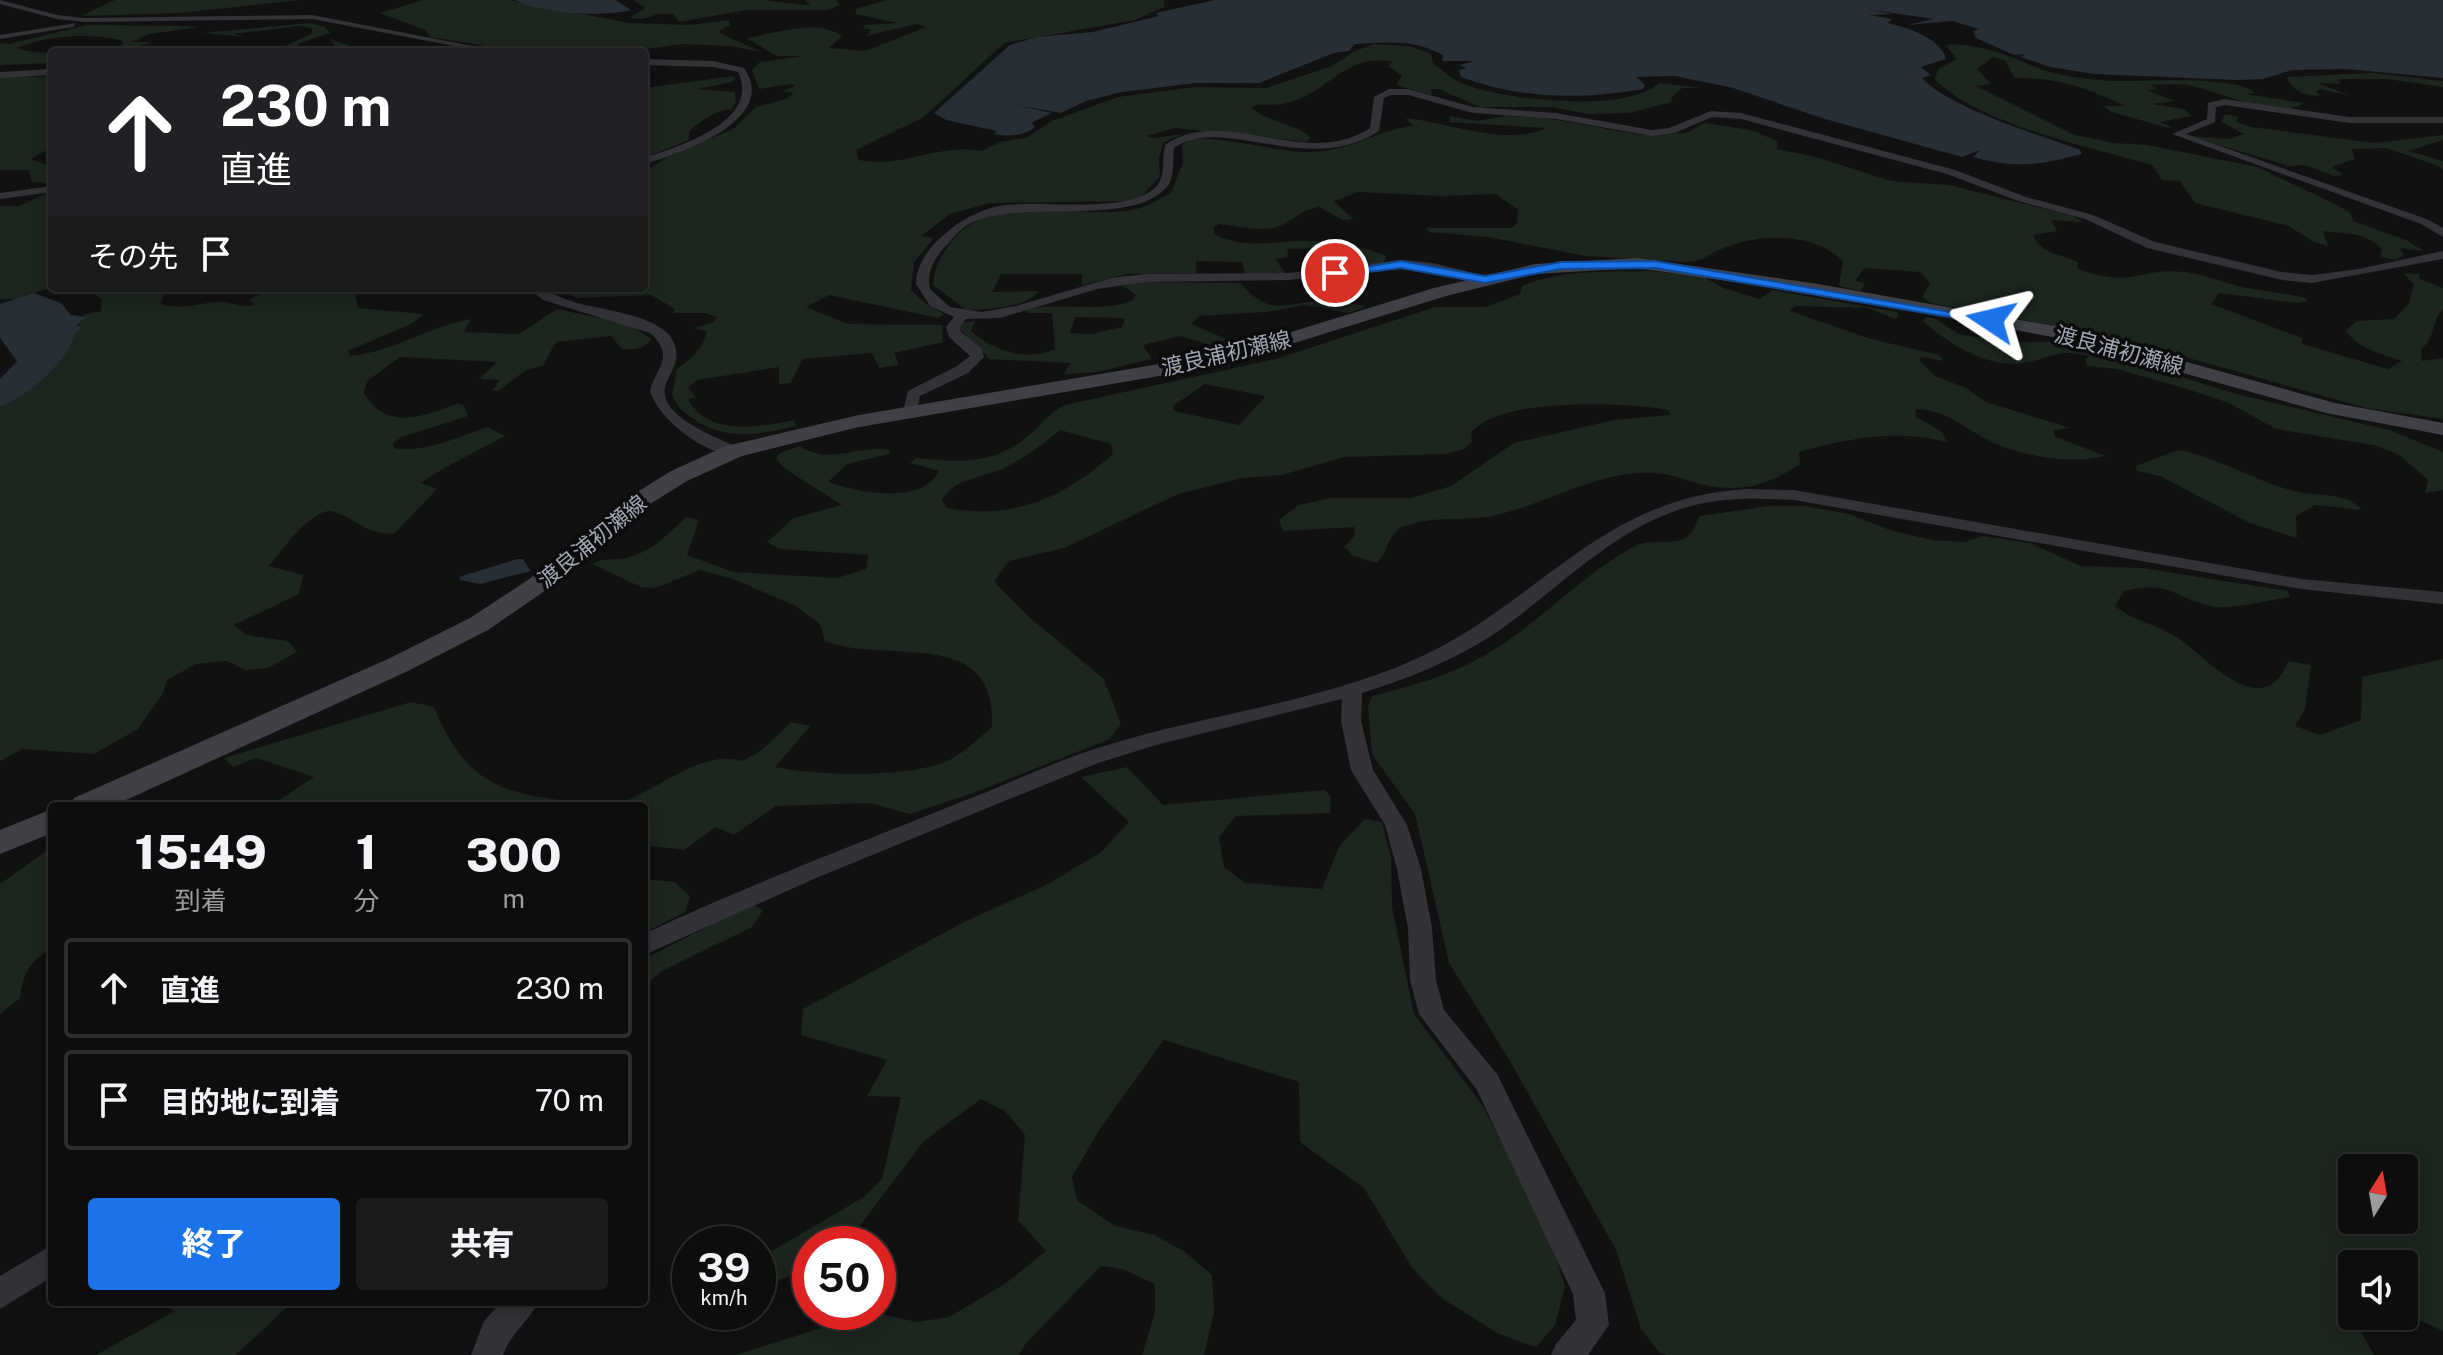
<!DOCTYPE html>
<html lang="ja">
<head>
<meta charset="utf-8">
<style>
  :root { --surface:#0d0d0e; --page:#1b1b1c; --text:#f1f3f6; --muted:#9a9c9e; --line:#2d2d2e; --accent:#1a73e8 }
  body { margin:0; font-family:"Public Sans","Noto Sans JP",sans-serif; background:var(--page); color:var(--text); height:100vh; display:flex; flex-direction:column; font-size:30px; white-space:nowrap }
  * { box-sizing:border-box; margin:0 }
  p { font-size:26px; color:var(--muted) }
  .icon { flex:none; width:44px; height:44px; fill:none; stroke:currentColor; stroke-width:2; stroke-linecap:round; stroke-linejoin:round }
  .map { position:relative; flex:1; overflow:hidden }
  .sheet { position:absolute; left:48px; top:802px; width:600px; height:504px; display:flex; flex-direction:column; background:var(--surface); border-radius:8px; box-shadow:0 4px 20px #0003,0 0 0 2px var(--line) }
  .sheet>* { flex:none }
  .top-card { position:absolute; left:48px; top:48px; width:600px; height:244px; border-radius:8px; box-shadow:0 4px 20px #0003,0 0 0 2px var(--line); background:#202124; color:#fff; overflow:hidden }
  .needle { width:52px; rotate:11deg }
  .controls { position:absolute; left:2338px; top:1154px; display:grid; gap:16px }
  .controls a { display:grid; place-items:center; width:80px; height:80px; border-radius:8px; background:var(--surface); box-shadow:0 4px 20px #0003,0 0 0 2px var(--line); font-size:40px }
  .speed { position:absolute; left:672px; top:1226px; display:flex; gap:16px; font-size:40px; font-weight:700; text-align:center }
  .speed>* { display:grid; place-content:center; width:104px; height:104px; border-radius:50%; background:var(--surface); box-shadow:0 4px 20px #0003,0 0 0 2px var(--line); line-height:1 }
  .speed small { font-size:20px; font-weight:400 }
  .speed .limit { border:12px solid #d22; background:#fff; color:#111 }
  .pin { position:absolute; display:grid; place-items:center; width:68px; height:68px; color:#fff; margin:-34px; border:4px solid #fff; border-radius:50%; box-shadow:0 2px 8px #0007 }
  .me { position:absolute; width:88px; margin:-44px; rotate:280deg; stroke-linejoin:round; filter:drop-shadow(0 0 6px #0008) }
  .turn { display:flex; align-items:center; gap:28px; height:168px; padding:0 40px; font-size:36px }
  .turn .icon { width:104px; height:104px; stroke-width:2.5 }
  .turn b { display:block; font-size:56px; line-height:68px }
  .then { display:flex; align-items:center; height:76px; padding:0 40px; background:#0003; gap:16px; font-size:30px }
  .eta { display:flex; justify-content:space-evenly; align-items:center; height:136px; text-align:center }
  .eta b { font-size:48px; font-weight:800; line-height:56px }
  .action { display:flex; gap:16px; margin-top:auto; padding:16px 40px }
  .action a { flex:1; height:92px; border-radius:8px; background:var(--accent); color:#fff; font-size:32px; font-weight:800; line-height:92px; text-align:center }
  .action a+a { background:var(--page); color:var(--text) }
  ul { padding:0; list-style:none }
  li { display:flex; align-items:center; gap:24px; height:100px; margin:0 16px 12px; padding:0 24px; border:4px solid var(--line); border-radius:8px }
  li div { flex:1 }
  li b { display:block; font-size:30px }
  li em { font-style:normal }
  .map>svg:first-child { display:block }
  .green { fill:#1d251f; fill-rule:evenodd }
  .water { fill:#282e36 }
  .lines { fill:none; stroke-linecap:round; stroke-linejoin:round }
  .minor { fill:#323237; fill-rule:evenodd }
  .secondary { fill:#404147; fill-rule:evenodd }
  .route { fill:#1a73e8; stroke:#114b97; stroke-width:2 }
  .labels { text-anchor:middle; stroke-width:7; stroke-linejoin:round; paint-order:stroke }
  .far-street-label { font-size:22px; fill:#a2a6b3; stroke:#0c0c0d }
</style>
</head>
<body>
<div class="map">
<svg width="2443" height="1355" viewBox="0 0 2443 1355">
  <rect width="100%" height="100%" fill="#111112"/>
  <!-- green -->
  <path class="green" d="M115,0H301L180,13L81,16Z
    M423,0H509L630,23L690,25L729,20L730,25L718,32L761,52L731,46L682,44L625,52H525L430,37L425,30L380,13Z
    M633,0H763L804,5L810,4L805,0H836L840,5L828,10H746L679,22L673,14H651L656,15C647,18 639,21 630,17L646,8Z
    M888,0H1164V7L1135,20L1004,43L924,117L856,150L859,160C902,169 941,142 982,151L1000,142L1026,138L1052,121L1118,97L1194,87L1266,88L1332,66L1353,52L1373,44L1410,46L1431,54L1433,63C1443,71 1453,80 1464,84C1504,100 1627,114 1659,83L1702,88H1682L1671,98L1672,102L1629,113L1588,114L1552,107H1480L1439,89H1430L1433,94L1430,95L1396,85L1402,76L1388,66L1393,62C1345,53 1333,89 1291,102C1279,106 1266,104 1254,105L1252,108C1266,121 1290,123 1307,134L1310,138L1307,142L1175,128L1147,136L1155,138L1183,134L1164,142L1159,158L1160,176L1140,198L1131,201L990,203L950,214L921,236L934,238L914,262L911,290L926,304L944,314L938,318L829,295L806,307L848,324L942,325L943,342L894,353L899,365L879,368L872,353L803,359L790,383L779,384V367L697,380L688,388L696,397L688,399C707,437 761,427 794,420L796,426C760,434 731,441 698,422C687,415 677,408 672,395L677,369C690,359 703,349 707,332L694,328L713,322L717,317L705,313H673L675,309L651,295L577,298L555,288H644V172L666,158L733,129L756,107L786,99L794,93L783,91L795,86L791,84L759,89L752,70L760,62L803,56H776L747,38C776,33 816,18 842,36L829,48L865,51L926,27L917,24L865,36L872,30L863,28L864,25L898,23L855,14L857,8Z
    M309,23L325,27L330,33L300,43L293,50L321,52L337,48L330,39L350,46L444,51L456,47L482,52H286L283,47L313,33L311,28L301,26L234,34L247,37L203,33Z
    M87,25L185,26L200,27L149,34L132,42H152L134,48H119L123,43L121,40C88,33 48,35 17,48C37,56 64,51 85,52H52V63L0,65V43L9,44Z
    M1951,44C1981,45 2006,54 2033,66C2055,76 2087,79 2111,81C2143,82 2233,74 2256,93L2246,94L2304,103C2282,121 2215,90 2188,85C2175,83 2162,85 2150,85L2157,89L2147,90L2174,101L2152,104L2184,109L2192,116L2160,122L2172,127L2169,128L2111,112L2103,106H2125C2088,88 2056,77 2014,78L2006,61L1993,57L1977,69L1991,84L1976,86L2075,135L2114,143L2147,145L2257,167L2339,206L2350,213L2353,221L2406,240L2424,251L2399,248L2404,255L2396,260L2380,257L2382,249C2366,232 2346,234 2323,231L2328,246L2314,242L2289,226L2195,203L2180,181L2162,180L2152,165C2094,148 1976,124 1935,79L1938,69L1957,59L1946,46Z
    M2372,73L2443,81V87L2387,79H2343L2339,80L2341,84L2317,83L2352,96L2319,89L2316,92L2321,95C2307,98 2291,90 2287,77Z
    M734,76L736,79L732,82L697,89L735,92L736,102L732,109C716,110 701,120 689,132V140L644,158V88Z
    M0,77H52V147L31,159L52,167V183L32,182L29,170H0Z
    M2225,114L2238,117L2236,122L2251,127L2375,143L2443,135V140L2408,151L2443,161V171L2439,166L2386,148L2352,149L2355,159L2332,167L2343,175L2335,176L2304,165L2289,166L2189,136L2228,139L2244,134L2221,122Z
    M1450,116L1477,121L1506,116L1545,118L1642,135L1686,133L1705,123L1751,130L1777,141V149L1816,157L1891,181L1949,185L2073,216L2083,222L2051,220L2057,231L2033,235C2041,254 2061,254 2078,262L2077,268C2131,290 2138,267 2185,272C2203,274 2221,282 2239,286C2261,292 2284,292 2306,298L2307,301L2295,303L2219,293L2211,304L2302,338V344L2388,369L2402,361C2385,355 2355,348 2346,330L2357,321L2394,319L2409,303L2414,285L2403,273L2419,274L2420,279L2443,288V309C2431,321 2436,338 2421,349L2422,361L2443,358V419L2366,408L2114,337L1931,303L1922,297L1930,283L1920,272L1864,268L1855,281L1865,283L1861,291L1839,286L1843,261C1812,231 1757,233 1719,250C1706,256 1701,262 1686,262L1586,256L1488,237L1429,232L1426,228H1512L1517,223L1518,210L1496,194L1440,196L1358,192L1334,201L1353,219L1343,220L1319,207C1303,209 1298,217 1284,224C1266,234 1239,226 1219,224L1214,227V234C1242,249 1270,242 1300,241C1328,240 1360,245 1386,256L1384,263L1366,265L1350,254L1326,253L1322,248L1287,249L1289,257L1275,259L1285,273L1245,274L1242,262L1196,261V273L1127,274L1082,285V274H1001L992,292L1039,291C1025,309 987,309 966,310L933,285C934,268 940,258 949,245C988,188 1074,220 1131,210C1145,208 1158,200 1171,193L1183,162L1182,145L1192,139C1230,137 1266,150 1304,152C1349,153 1376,130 1413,126L1406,118C1446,122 1508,147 1546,128L1449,122Z
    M52,191V287L16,299H0V206H19Z
    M1651,271L1704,277L1721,287L1759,299L1773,290L1897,312L1899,316L1895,319L1868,308L1795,306L1790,311L1871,339L1939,355L1944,361L1921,357L1920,361L1935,376L1966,388L1986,402L2070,428L2054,430V436L2105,456C2069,465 2018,456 1984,438C1960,425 1946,410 1916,409L1915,416L1942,432L1947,442C1895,429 1850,438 1799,452L1800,464C1769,484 1748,492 1709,486C1691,483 1674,474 1655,473C1600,469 1548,504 1496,515C1466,522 1434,515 1405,526C1387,532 1389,552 1377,563L1354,556L1344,547L1355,535L1354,527L1283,531L1279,520L1299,505L1330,498H1411L1451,486L1514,443L1614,420L1671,415L1668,410C1627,402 1496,397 1471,433L1472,441L1464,449L1446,454L1344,457L1282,475L1242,478L1178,494L1064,548L1009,561L994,582L1029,617L1104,679L1121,724L1110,739L976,792L910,814L870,803L776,806L734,835L716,827L684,850L644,845V806H270L314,777L256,758L233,767L224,758L411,702L434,707C463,777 494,793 568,801C586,803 606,808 623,802C659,789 702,749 742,761L761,751L791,722L810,726L775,767C817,776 916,779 953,758C967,750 980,737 992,727C998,624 883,665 825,641L820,624L796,606L733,579L700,570L655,588L641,587L592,564C605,557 615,561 629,557C653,551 668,534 686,517L699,520L687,555L733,572L837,578L866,569L868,555L780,549L767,542L794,518L842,505L784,468L776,458L780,453L799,446C829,466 858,444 890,450L889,454L847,464L828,482C857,492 922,506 939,471L910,463L916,458C956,462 991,466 1026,438C1040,426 1048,413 1065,405L1276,359L1435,307H1486L1520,294L1522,286C1562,269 1609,272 1651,271ZM1205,384L1265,396V397L1239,425L1174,411L1173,406ZM1060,430L1111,444L1113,454C1063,498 1014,520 947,508L942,500C954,478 982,478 1002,469C1023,459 1043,445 1060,430Z
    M1318,278L1327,283L1341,302L1367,306L1349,313L1305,305L1266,312L1199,316L1191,324L1231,341L1230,346L1218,347L1180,336L1143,345L1152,359L1097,372L1064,374L1071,363L989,359C980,344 962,339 958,323L975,321L971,331C993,351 1027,362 1055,349L1052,313H1026L1027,309C1062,302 1099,313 1132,301L1136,295L1123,286L1140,282L1240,283C1270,315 1277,305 1318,301L1302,279ZM1075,317L1124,318H1125L1122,327L1091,334L1070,333Z
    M86,288H176L165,293L160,304C182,310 196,304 217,302C232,301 241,308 255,305L248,300L272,288H354L358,308L424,314L411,324L348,351L350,356C393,352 429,326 471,319L464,332L519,334L557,309L629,324L652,339C643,349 636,350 622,349L611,336L556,342L543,366L526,370L498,391H492L500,380L479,379L497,362L400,357L367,381L364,393C385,431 425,417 458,403L464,406L468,416L402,437L393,443L394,448C425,454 459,436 488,427L505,436C476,452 448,464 421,483L437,489L394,534C363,533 360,521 335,512C314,504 282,551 269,566L303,575L299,594L234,625L246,635L288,641L297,652L268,668L245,670L227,661L196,664L167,680L163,693L138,729L94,754L22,749L0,761V406L74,334L85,314L101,311L102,300Z
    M1926,317L1936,319L1958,334L2005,342H2050L2108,354L2236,394L2389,430L2443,452V490L2425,493L2428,480L2399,455L2378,446L2276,429L2229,403L2190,390L2117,369L2087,366L2085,359L2089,356C2058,349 2057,355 2029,362C1991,371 1950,345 1923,321Z
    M2178,450C2223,458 2262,486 2304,493C2326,496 2346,493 2362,510L2315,505L2296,516L2297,538L2250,523L2160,476L2137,471L2136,466Z
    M1769,506H1804L1849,514L1890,530L1932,540L1965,542L1982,536L2030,543L2081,566L2142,568L2288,591L2290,597C2270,600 2226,611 2209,606C2169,595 2171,581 2124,591L2115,606C2134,622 2161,625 2181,640C2210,662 2265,723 2288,661L2311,665L2305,709L2295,726L2320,735L2361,720L2362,677L2443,659V1331L2404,1313V1264H2352V1308L2349,1310L2374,1355H1667L1659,1352L1641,1329L1616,1250L1510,1061L1449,963L1415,814L1372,754L1368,707L1372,696C1412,686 1451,675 1487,654C1540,623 1581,575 1635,546C1651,537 1680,549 1692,532C1695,528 1696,521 1700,516ZM2352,1168H2404V1220H2352Z
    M1127,767L1163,805L1325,790L1331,797L1330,813L1236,816L1219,837L1224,867L1245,883L1322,889L1340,845L1365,819L1382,822L1391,858L1392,907L1414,1014L1483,1106L1550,1236L1565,1287L1555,1325L1536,1347L1499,1334L1443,1299L1412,1268L1364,1188L1300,1142L1299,1082L1164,1040L1101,1127L1072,1177L1077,1200L1115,1226L1154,1235L1184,1251L1212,1275L1214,1312L1204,1355H1142L1155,1312V1284L1122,1269L1101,1266L1026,1343L1019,1355H736L871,1312L917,1322L949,1317L1005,1284L1046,1251L1018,1220L1025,1135L1005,1111L981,1099L924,1141L846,1244H810V1266L758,1290V1259L864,1197L882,1179L901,1097L867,1096L887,1060L801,1035L803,1009L966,921L1046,885L1100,853L1129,822L1081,777Z
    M52,847V949C30,960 23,973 20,998L0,1014V884Z
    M644,879L675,882L690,897L685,912L644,933Z
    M752,904L763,910L752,927L662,971L644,986V959Z
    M170,1302H292L236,1355H96L173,1312Z"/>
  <!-- water -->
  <path class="water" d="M515,0H616L631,10C603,18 540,13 515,0Z
    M1215,0H2443V78L2346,69L2292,70L2263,79L2238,80L2095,74L2050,67L2021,57L2025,54L2014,55L1976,38L1973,31L1979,29L1952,21L1907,25L1933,19L1866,9L1893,14L1869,15L1892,19L1888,23C1904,27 1941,37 1946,59L1921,67L1931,75L1922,78C1949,108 2040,135 2080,150L2082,154C2040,165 2016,169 1973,157L1980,150L1962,157L1825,119L1733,88L1675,76L1636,77L1645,85L1643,89C1581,100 1520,99 1461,77L1459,70L1466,68L1460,65L1474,61H1442L1443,55C1415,39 1386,42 1355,44L1349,51L1334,53L1259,83H1196L1122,92L1086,101L1061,113L1011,104L1052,113L1031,123L1035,127C1025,136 1007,137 994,134L997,131L946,120L934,113L1010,45L1037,37L1093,32L1159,16L1156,13Z
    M34,293L61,303L71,315L86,317L77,325L81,328L74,334C72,357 24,401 0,406V379L17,361L0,338V304Z
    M517,559H523L531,571L480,584L460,580L459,577Z"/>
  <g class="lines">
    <!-- minor -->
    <path class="minor" d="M0,0L57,15L84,18L312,15L504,52H486L312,19L84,22L57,19L0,4Z
      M76,23L73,27L0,39V35Z
      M156,49L175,52H152Z
      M644,59L713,61L744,68C781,120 677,155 644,164V158C676,147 762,122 738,72L713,67L644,65Z
      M52,69V75L0,78V72Z
      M1389,89H1408L1473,107L1556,113L1652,130L1669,128L1711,111L1741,113L1955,170L2026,197L2093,215L2155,242L2282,272L2312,275L2358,269L2443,251V259L2312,283L2282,280L2147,248L2085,219L2018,201L1947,174L1741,119L1712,117L1675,133L1652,136L1556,119L1473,113L1408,95H1391L1384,98L1379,131C1307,178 1224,113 1174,148C1173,158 1174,176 1169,184C1136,230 1023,197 969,224C960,229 953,238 947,245C935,257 926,272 930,289L950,307L982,312L1016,306L1111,278L1146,274L1289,273L1402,260L1433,263L1489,277V283L1402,268L1289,280L1146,282L1097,289L1000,318L966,319L960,327L961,332L982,349L984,357L968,373L920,396L916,414L911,416L903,411L908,391L957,366L970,356L949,337L946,327L954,317L930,306L916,284C916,268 926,252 937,241C955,224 970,214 994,207C1033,197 1139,219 1160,181C1165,171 1162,155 1165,145C1224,103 1304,171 1370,128L1374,97Z
      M2225,99L2349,117H2443V123H2349L2225,105L2216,107L2215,122L2186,134L2429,220L2443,228V237L2421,224L2172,134L2207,119L2208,103Z
      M52,186V192L0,199V193Z
      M528,288C545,288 557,297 574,302C600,310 664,315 674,343C681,361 672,368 666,384C654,415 719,439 740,448V454C710,460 657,419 650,390C658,365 675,356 650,333L543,300Z
      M1747,489L1794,490L2301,579L2443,592V604L2301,589L1794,500C1756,498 1715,497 1678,510C1605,535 1554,594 1491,636C1452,661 1407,679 1362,693L1361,721L1373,770L1407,825L1421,869L1432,928L1436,980L1444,1010L1497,1074L1605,1293L1609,1325L1588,1355H1551L1556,1344L1576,1320L1573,1294L1477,1090L1419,1014L1410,980L1408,928L1397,869L1385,825L1351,770L1341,721L1342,699L1156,745L1098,763L816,878L644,955V934L676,919C772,876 869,839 966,800C1011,783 1055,761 1101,747C1202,715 1311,704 1409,662C1537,608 1597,497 1747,489Z
      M52,1245V1277L0,1309V1276Z
      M501,1302H538C529,1322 510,1334 503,1355H471L484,1321Z"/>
    <!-- secondary -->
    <path class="secondary" d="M1637,258L1818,284L2060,327L2335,403L2443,423V435L2326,413L2058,338L1818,294L1637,268L1535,274L1446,296L1275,349L1183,372L859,427L742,456L687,481L642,509L546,590L488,630L408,671L113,806H69L74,798L388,659L470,618L528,580L626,499L671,471L726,446L859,415L1183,360L1262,341L1434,288L1535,264Z
      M52,809V833L0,854V830Z"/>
  </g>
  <!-- route -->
  <path class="route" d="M1401,261L1485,276L1561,262L1655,261L1997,320L1991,324L1655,268L1561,269L1485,283L1401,268L1335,276L1330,273Z"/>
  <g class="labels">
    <!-- far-street labels -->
    <g class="far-street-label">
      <text transform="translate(2119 350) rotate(15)" y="8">渡良浦初瀬線</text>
      <text transform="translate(1226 353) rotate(-13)" y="8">渡良浦初瀬線</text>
      <text transform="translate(592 541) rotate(-39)" y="8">渡良浦初瀬線</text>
    </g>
  </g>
</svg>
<div class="controls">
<a><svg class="needle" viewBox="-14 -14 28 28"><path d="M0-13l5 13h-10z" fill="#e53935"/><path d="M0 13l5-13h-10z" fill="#9a9c9e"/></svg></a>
<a><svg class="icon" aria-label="sound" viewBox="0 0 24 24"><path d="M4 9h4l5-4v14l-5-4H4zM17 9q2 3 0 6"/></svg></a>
</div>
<div class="speed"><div>39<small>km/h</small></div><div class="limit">50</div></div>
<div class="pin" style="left:1335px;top:273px;background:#d93025"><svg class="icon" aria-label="arrive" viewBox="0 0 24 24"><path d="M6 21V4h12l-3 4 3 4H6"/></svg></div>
<svg class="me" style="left:1991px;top:320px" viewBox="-20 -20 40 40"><path d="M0-17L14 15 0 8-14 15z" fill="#1a73e8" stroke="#fff" stroke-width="4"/></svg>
<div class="top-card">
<div class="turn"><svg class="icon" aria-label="ahead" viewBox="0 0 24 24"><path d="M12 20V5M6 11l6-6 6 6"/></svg><div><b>230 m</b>直進</div></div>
<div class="then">その先<svg class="icon" aria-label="arrive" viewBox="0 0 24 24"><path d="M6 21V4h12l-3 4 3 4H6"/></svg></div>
</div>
<section class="sheet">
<div class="eta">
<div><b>15:49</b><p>到着</p></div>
<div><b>1</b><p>分</p></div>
<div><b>300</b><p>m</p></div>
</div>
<ul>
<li><svg class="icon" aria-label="ahead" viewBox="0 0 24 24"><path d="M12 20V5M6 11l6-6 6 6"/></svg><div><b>直進</b></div><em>230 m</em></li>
<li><svg class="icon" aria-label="arrive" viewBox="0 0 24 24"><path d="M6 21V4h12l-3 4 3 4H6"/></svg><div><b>目的地に到着</b></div><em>70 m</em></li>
</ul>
<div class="action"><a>終了</a><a>共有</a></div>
</section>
</div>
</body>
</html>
